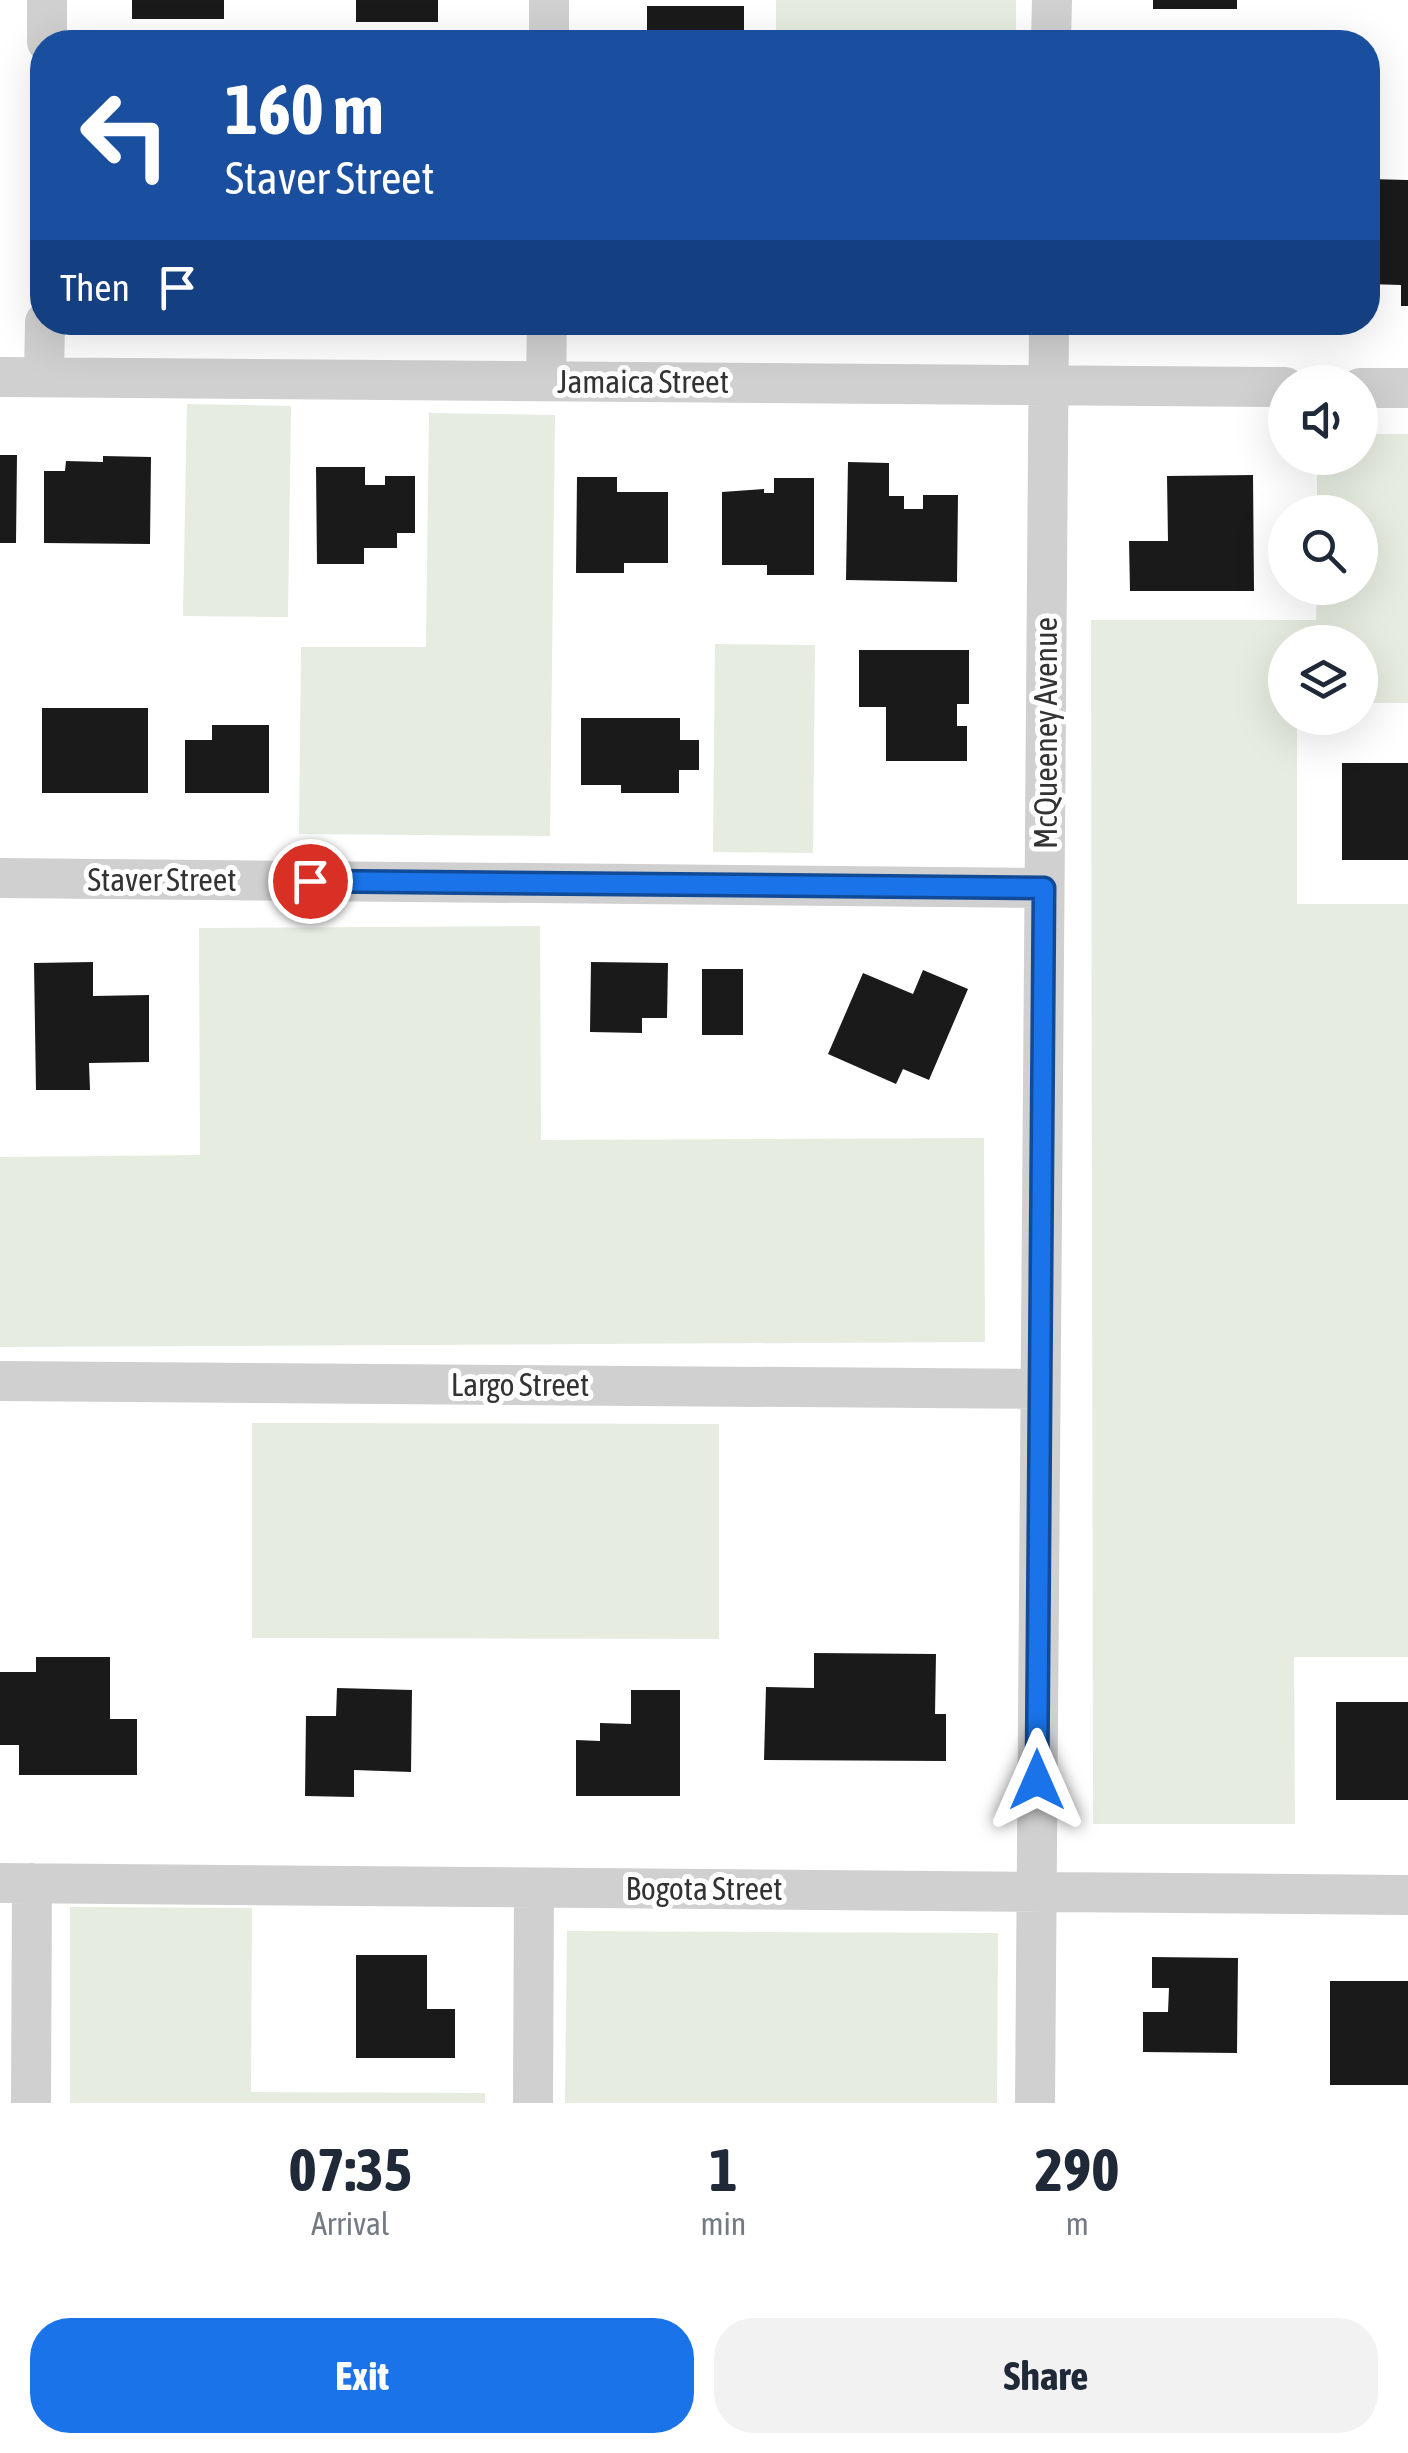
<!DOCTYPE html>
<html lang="en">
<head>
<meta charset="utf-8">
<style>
  :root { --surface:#fff; --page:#f2f2f3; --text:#1f2937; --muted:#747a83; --accent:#1a73e8 }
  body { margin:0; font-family:"Asap Condensed",sans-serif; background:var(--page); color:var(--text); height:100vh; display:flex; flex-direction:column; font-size:38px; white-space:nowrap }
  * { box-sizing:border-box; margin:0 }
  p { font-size:32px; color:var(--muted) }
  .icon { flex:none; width:55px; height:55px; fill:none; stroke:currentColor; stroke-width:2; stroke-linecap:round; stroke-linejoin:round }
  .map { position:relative; height:2103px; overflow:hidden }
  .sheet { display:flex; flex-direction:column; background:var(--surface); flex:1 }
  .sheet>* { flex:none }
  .hud { position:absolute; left:30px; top:30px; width:1350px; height:305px; border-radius:40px; box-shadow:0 10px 40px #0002; background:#1a4fa0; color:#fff; overflow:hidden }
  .controls { position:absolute; left:1268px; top:365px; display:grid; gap:20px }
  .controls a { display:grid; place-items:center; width:110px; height:110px; border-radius:50%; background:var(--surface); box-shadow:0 10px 40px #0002; font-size:50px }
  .pin { position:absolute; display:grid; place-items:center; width:85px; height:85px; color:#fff; margin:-42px; border:5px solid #fff; border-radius:50%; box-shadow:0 2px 10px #0007 }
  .me { position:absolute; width:110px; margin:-55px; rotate:0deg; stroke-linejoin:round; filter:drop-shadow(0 0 8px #0008) }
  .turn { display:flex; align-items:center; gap:35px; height:210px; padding:0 30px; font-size:45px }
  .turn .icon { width:130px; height:130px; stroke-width:2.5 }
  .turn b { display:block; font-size:70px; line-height:85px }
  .then { display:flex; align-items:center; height:95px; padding:0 30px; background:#0003; gap:20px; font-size:38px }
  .eta { display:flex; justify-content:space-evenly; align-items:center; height:170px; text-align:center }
  .eta b { font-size:60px; font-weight:700; line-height:70px }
  .action { display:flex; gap:20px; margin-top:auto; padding:20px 30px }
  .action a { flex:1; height:115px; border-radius:40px; background:var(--accent); color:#fff; font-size:40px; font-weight:700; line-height:115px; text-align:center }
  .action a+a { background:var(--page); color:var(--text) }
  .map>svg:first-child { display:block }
  .green { fill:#e6ecdf }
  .building { fill:#1a1a1a }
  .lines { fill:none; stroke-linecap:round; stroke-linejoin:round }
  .minor { stroke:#d0d0d0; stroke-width:40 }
  .route-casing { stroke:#114b97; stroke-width:25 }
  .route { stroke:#1a73e8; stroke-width:18 }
  .labels { text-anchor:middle; stroke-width:10; stroke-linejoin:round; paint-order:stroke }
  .street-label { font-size:32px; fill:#333; stroke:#fff }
</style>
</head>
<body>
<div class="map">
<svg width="1408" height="2103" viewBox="0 0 1408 2103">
  <rect width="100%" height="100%" fill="#fff"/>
  <!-- green -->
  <path class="green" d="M776,0H1016V42H776Z
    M187,404L291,406L288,617L183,616Z
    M429,413L555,415L550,836L299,834L301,647H426Z
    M1360,434H1408V703H1360V642H1285V718H1297V904H1408V1657H1294L1295,1824H1093L1091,620H1316L1317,588H1360V512H1317V458H1360Z
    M715,644L815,645L813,853L713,852Z
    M540,926L541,1140L984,1138L985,1342L0,1347V1157L200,1155L199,928Z
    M252,1423L719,1424V1639L252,1638Z
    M70,1907L252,1908L251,2092L485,2093V2103H70Z
    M567,1931L998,1933L997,2103H565Z"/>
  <!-- building -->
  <path class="building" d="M132,0H224V19H132Z
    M356,0H438V22H356Z
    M1153,0H1237V9H1153Z
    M647,6H744V42H647Z
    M1369,179L1408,180V306H1401V285L1368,284Z
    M0,455H17L16,543H0Z
    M103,456L151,457L150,544L44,543V471H65L66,461L103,462Z
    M848,462L889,463V496H904V509H923V495H958L957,582L846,580Z
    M316,467H365V485H385V476H415V533H397V548H364V564H317Z
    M1253,475L1254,591H1130L1129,541H1168L1167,476Z
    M577,477H617V492H668V563H624V573H576Z
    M774,478H814V575H767V565H722V492L764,489V493H774Z
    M859,650H969V704H957V726H967V761H886V707H859Z
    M42,708H148V793H42Z
    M581,718H680V740H699V770H679V793H621V785H581Z
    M212,725H269V793H185V740H212Z
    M1342,763H1408V860H1342Z
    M93,962V996L149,995V1062L89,1063L90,1090H36L34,963Z
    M591,962L668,963L667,1018H642V1033L590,1032Z
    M702,969H743V1035H702Z
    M923,970L968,989L929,1080L903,1069L896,1084L828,1054L863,973L913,994Z
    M814,1653L936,1654L935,1714H946V1761L764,1760L766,1687L814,1688Z
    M36,1657H110V1719H137V1775H19V1745H0V1672H36Z
    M337,1688L412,1690L411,1772L354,1770V1797L305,1796L306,1716H336Z
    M631,1690H680V1796H576V1740L600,1741V1723L631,1724Z
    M1336,1702H1408V1800H1336Z
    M356,1955H427V2009H455V2058H356Z
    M1152,1957L1238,1958L1237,2053L1143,2052V2012H1168L1169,1988H1152Z
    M1330,1981H1408V2085H1330Z"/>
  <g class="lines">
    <!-- minor -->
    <path class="minor" d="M47,42V0
      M549,42V0
      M1051,42L1052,0
      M0,377L1285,387
      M44,377L45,322
      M546,381L547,322
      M1360,388H1408
      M0,878L1044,888
      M0,1381L1040,1389
      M0,1883L1408,1895
      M31,2103L32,1883
      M533,2103L534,1888
      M1035,2103L1049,322"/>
  </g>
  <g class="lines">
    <defs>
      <path id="route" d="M310,881L1044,888L1037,1780"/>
    </defs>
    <!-- route casing -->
    <use href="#route" class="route-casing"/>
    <!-- route -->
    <use href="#route" class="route"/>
  </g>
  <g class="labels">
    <!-- street labels -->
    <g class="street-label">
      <text x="643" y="393">Jamaica Street</text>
      <text transform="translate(1046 733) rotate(-90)" y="11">McQueeney Avenue</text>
      <text x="162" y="891">Staver Street</text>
      <text x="520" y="1396">Largo Street</text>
      <text x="704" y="1900">Bogota Street</text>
    </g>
  </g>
</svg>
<div class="controls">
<a><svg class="icon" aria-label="sound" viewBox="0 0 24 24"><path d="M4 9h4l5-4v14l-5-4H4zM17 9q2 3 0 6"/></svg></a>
<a><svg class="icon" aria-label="search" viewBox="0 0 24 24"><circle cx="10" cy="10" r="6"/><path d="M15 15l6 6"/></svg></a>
<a><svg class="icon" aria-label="layers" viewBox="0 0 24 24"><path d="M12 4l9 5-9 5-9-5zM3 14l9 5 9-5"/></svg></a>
</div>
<div class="pin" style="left:310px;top:881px;background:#d93025"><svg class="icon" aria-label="arrive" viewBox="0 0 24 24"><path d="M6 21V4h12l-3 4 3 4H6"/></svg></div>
<svg class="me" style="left:1037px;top:1780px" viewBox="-20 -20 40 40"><path d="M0-17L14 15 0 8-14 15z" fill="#1a73e8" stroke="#fff" stroke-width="4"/></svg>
<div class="hud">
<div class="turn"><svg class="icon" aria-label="left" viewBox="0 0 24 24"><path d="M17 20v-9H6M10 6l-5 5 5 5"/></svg><div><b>160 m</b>Staver Street</div></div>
<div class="then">Then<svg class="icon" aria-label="arrive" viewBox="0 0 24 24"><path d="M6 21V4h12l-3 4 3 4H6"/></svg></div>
</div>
</div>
<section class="sheet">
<div class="eta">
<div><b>07:35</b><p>Arrival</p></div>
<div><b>1</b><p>min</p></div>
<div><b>290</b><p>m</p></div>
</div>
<div class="action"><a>Exit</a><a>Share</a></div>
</section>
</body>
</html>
